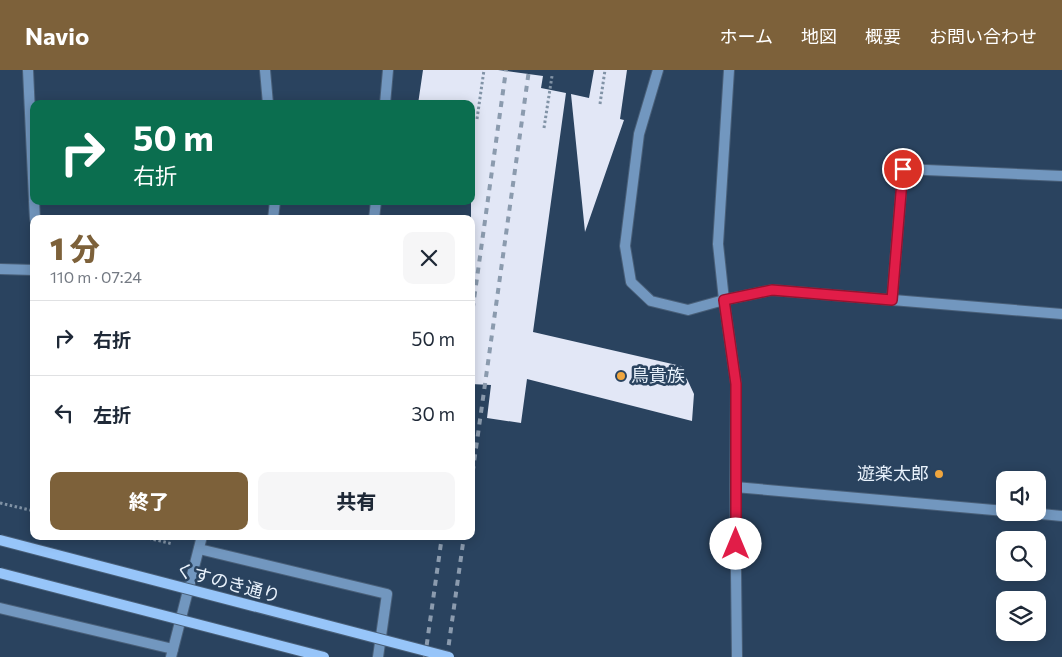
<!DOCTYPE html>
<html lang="ja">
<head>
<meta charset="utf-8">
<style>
  :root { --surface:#fff; --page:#f6f6f7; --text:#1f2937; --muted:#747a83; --line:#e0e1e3; --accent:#7d613a }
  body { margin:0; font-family:Commissioner,"Noto Sans JP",sans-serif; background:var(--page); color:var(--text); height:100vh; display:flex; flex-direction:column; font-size:19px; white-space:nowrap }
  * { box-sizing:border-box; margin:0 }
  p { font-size:16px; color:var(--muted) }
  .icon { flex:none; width:28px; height:28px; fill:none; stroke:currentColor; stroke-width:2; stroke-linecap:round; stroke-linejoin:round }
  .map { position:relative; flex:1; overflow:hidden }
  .side { position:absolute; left:30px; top:145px; width:445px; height:325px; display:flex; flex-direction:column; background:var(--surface); border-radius:10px; box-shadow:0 2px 12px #0003 }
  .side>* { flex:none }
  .top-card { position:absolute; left:30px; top:30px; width:445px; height:105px; border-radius:10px; box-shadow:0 2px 12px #0003; background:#0b6e4f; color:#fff; overflow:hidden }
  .fabs { position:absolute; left:996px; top:401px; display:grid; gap:10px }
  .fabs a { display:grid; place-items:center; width:50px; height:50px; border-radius:10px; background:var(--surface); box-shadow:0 2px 12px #0003; font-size:25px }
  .pin { position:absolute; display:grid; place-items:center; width:42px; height:42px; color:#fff; margin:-21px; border:2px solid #fff; border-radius:50%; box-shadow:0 1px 5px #0007 }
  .me { position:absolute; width:55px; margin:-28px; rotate:0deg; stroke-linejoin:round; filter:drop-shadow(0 0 4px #0008) }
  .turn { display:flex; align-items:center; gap:18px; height:105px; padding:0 20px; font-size:22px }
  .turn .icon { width:65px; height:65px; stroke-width:2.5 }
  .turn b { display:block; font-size:35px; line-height:42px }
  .round { display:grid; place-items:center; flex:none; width:52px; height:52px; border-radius:10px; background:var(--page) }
  .overview { display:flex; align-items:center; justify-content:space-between; height:85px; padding:0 20px }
  h1 { font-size:30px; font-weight:800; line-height:38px; color:var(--accent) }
  .action { display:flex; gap:10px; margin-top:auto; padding:10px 20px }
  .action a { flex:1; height:58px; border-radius:10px; background:var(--accent); color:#fff; font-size:20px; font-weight:800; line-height:58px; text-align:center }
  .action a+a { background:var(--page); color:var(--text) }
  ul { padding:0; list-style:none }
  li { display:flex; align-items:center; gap:15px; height:75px; padding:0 20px; border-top:1px solid var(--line) }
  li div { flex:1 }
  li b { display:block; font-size:19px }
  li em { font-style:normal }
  header { display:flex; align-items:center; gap:30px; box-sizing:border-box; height:70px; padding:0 25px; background:var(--accent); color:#fff }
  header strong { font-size:24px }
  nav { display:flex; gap:28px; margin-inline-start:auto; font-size:18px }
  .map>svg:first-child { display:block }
  .building { fill:#e2e7f6 }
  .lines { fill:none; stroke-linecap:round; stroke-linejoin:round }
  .service-casing { stroke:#495f78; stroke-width:12 }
  .minor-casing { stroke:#495f78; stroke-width:12 }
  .tertiary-casing { stroke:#495f78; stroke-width:12 }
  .path { stroke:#8193a6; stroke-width:3; stroke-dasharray:2.5 2.5; stroke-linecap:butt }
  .service { stroke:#7297bf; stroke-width:10 }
  .minor { stroke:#7297bf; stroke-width:10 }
  .tertiary { stroke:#7297bf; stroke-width:10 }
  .rail { stroke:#8b9bae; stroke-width:4; stroke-dasharray:6 6; stroke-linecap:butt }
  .secondary-bridge-casing { stroke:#495f78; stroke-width:12; stroke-linecap:butt }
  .secondary-bridge { stroke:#97c5f9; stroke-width:10 }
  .route-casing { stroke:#92132f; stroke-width:12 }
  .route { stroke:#e11d48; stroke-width:9 }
  .poi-dot { fill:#f0a63e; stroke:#2a435f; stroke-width:2 }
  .labels { text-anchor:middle; stroke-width:5; stroke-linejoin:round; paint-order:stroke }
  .poi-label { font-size:18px; fill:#e9f2fc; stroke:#2a435f; text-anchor:start }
  .street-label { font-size:18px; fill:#e9f2fc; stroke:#2a435f }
</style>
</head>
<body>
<header>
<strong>Navio</strong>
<nav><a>ホーム</a><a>地図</a><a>概要</a><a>お問い合わせ</a></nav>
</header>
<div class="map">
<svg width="1062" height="587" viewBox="0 0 1062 587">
  <rect width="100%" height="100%" fill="#2a435f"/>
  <!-- building -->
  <path class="building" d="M423,0H498L543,6L541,18L566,23L533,262L681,296L694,324L692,351L527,309L521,353L487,348L491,315L471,314V34H418Z
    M594,0H627L620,49L624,50L585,162L571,24L589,28Z"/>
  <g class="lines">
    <defs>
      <path id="service" d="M658,0L639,64L625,176L631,212L651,231L688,240L724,230
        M385,34L388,0
        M374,149L376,131
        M892,229L903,99L1062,106"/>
      <path id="minor" d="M28,0L34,130
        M34,131L35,149
        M0,199L34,200
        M735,417L1005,441
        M1021,442L1062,446
        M199,479L387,524L378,587
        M0,538L173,579"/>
      <path id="tertiary" d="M265,0L268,34
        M729,0L718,174L724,230L736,314L735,417L737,587
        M273,149L275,131
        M724,230L772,220L1062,244
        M171,587L202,466"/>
    </defs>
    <!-- service casing -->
    <use href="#service" class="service-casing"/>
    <!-- minor casing -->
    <use href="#minor" class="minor-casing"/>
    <!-- tertiary casing -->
    <use href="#tertiary" class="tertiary-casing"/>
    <!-- path -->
    <path class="path" d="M600,34L605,0
      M477,49L484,0
      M544,58L552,6
      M0,433L34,441
      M139,466L173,474"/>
    <!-- service -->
    <use href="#service" class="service"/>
    <!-- minor -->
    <use href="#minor" class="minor"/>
    <!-- tertiary -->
    <use href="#tertiary" class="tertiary"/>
    <!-- rail -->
    <path class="rail" d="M471,251L506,0
      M471,414L529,0
      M425,587L442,466
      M447,587L464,466"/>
    <defs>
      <path id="secondary-bridge" d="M0,470L449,587
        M0,503L324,587"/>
    </defs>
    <!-- secondary-bridge casing -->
    <use href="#secondary-bridge" class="secondary-bridge-casing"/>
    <!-- secondary-bridge -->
    <use href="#secondary-bridge" class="secondary-bridge"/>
  </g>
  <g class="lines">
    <defs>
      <path id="route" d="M736,474V314L724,230L772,220L892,230L903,99"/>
    </defs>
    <!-- route casing -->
    <use href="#route" class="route-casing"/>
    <!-- route -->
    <use href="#route" class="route"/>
  </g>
  <!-- markers -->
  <g class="poi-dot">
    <circle cx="621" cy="306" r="5"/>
    <circle cx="939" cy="404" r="5"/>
  </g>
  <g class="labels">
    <!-- poi labels -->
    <g class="poi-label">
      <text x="631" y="312">鳥貴族</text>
      <text x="929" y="410" text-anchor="end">遊楽太郎</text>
    </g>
    <!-- street labels -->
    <g class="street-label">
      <text transform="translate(228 513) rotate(15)" y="6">くすのき通り</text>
    </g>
  </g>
</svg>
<div class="fabs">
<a><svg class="icon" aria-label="sound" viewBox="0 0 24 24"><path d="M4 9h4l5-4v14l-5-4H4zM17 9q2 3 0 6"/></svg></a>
<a><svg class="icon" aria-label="search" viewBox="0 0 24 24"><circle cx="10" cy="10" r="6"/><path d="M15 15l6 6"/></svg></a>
<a><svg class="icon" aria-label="layers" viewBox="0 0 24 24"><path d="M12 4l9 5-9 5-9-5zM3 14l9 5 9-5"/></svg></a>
</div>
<div class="pin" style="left:903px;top:99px;background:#d93025"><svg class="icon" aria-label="arrive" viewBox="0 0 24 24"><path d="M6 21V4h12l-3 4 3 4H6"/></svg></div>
<svg class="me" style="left:736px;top:474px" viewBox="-20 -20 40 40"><circle r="19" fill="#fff"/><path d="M0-13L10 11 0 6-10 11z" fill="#e11d48"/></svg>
<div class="top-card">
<div class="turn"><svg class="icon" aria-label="right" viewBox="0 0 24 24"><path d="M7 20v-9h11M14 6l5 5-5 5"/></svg><div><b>50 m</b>右折</div></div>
</div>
<section class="side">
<div class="overview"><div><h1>1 分</h1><p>110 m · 07:24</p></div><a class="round"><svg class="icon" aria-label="close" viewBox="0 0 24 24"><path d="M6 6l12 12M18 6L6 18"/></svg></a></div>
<ul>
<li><svg class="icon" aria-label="right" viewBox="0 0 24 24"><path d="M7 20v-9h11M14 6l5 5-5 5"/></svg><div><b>右折</b></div><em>50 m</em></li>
<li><svg class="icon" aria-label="left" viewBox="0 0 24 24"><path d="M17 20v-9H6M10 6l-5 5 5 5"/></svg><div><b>左折</b></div><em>30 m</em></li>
</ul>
<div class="action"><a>終了</a><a>共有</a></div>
</section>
</div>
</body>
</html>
